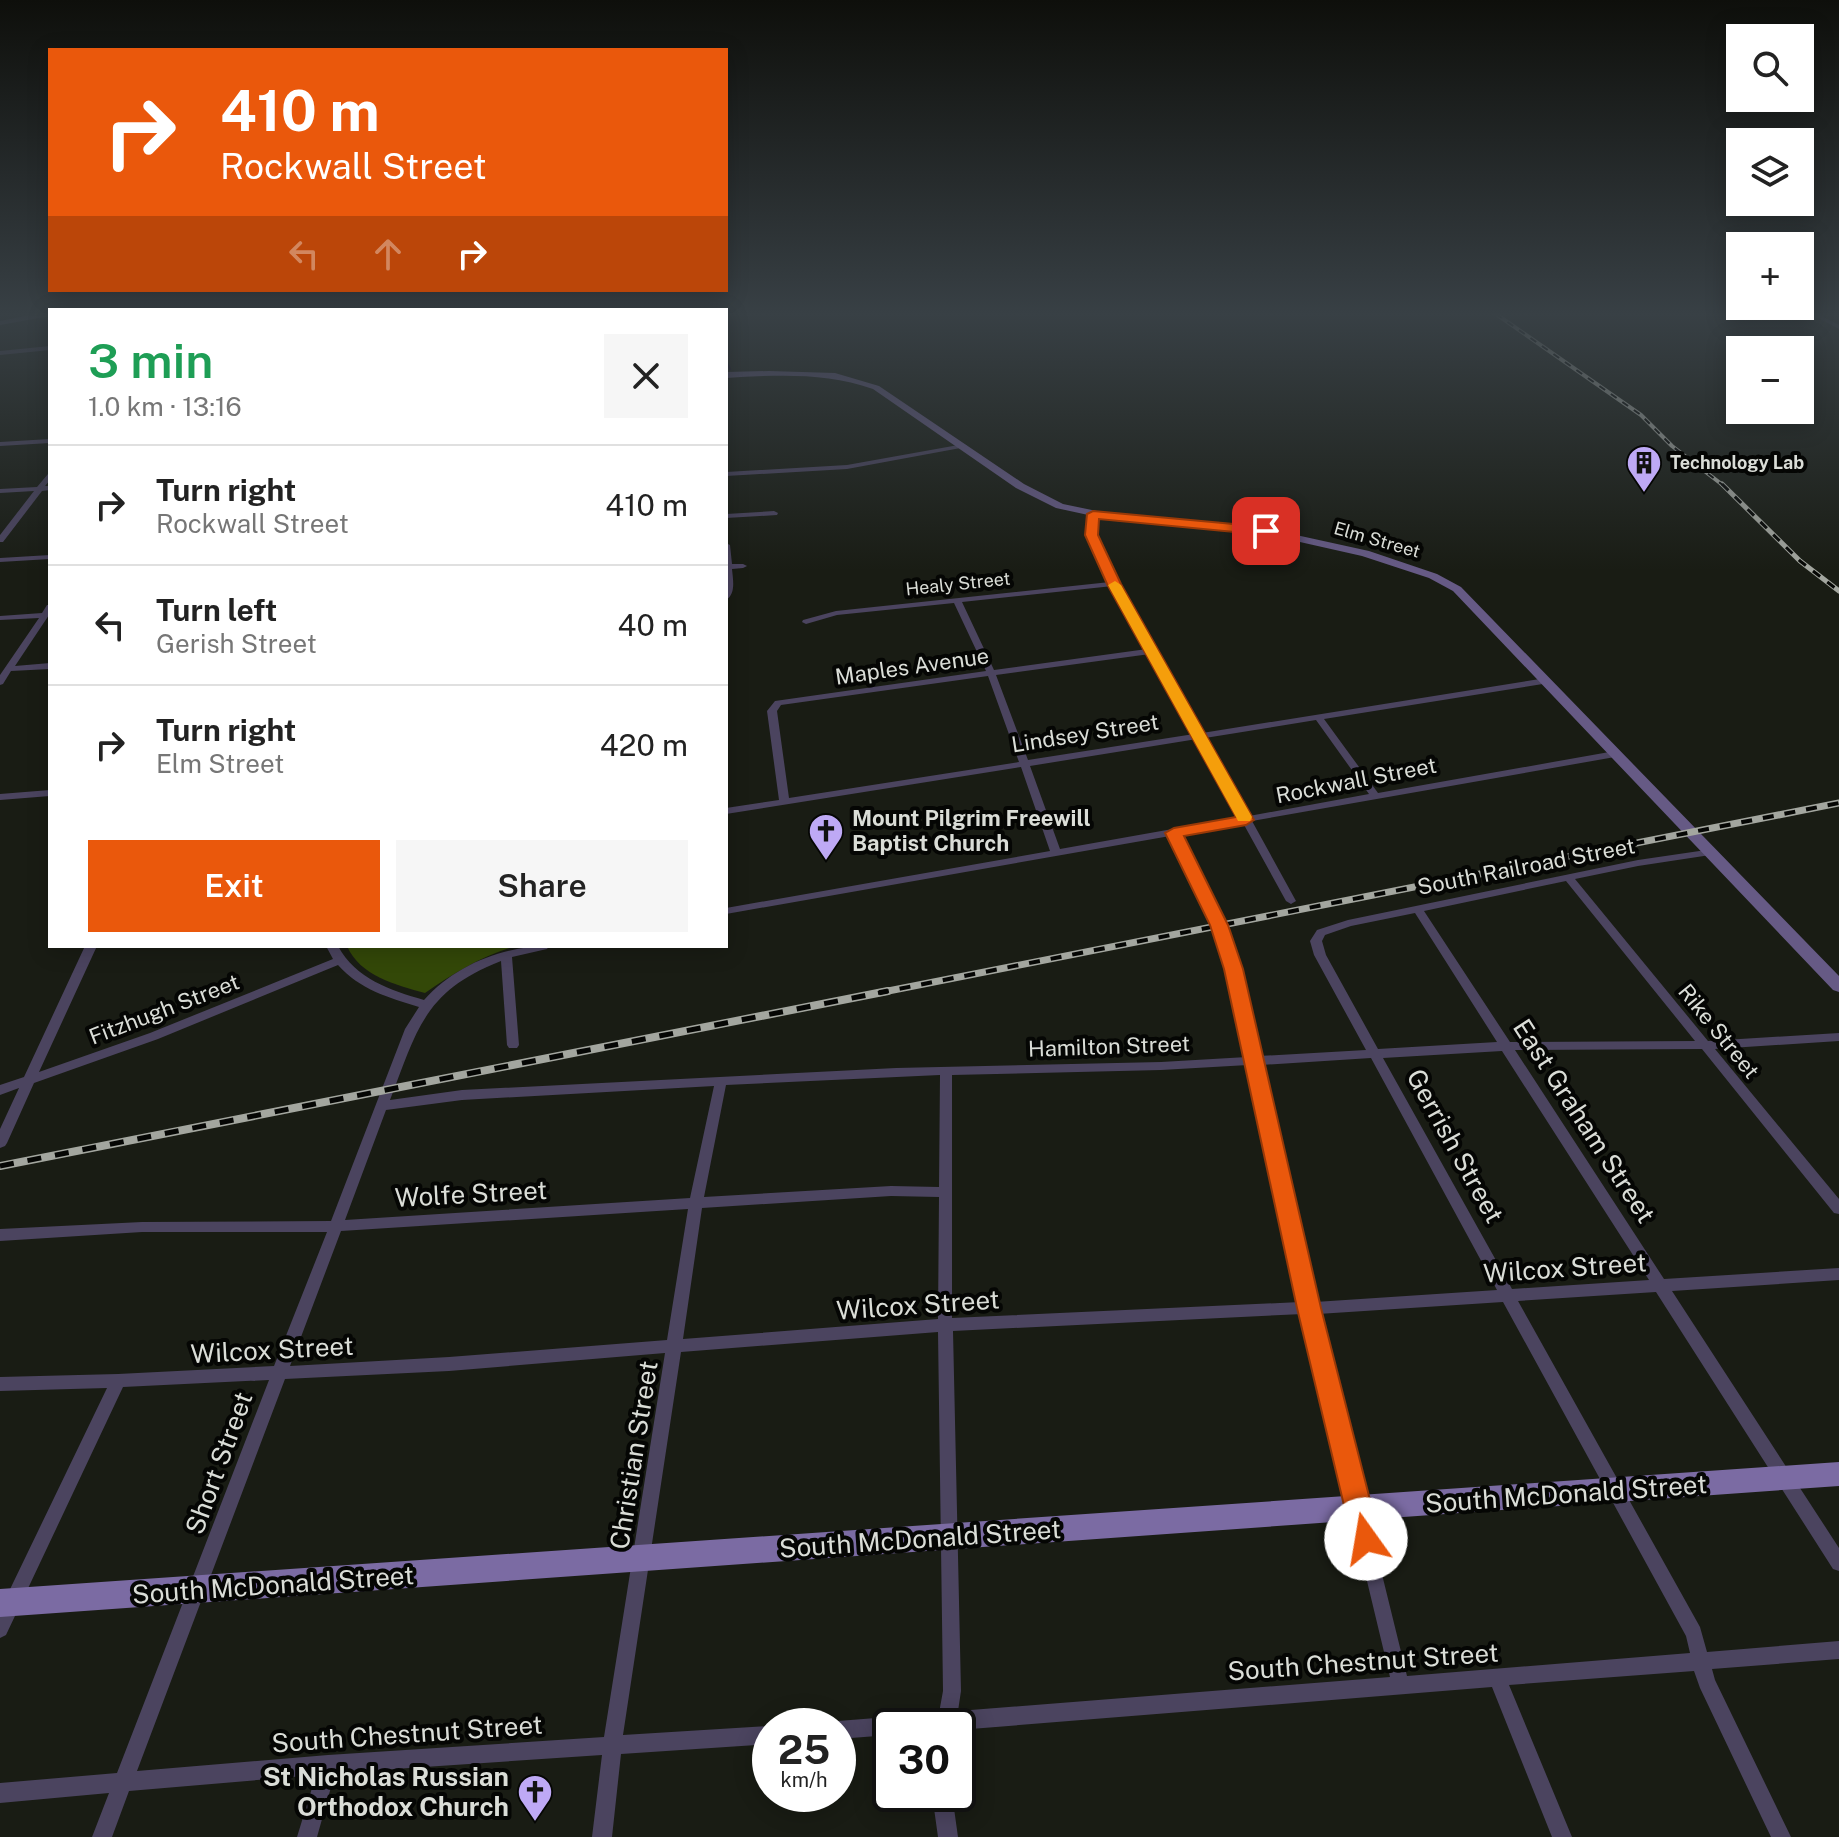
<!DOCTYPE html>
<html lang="en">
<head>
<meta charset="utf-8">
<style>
  :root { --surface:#fff; --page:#f6f6f6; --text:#222; --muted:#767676; --line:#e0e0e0; --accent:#ea580c }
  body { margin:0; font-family:"Public Sans",sans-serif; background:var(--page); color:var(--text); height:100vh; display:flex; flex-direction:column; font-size:30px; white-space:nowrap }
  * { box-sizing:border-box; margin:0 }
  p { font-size:26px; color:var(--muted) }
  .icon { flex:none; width:44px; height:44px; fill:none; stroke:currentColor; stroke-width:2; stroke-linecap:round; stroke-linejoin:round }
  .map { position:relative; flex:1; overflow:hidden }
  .drawer { position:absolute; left:48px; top:308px; width:680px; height:640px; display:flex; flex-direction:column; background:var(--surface); border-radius:0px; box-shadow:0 4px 20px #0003 }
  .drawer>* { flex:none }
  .banner { position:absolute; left:48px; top:48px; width:680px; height:244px; border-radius:0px; box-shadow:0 4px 20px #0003; background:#ea580c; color:#fff; overflow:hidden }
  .controls { position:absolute; left:1726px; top:24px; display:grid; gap:16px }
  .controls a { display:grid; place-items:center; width:88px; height:88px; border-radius:0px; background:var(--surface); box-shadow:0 4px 20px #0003; font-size:40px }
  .speed { position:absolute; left:752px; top:1708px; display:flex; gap:16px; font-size:40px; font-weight:700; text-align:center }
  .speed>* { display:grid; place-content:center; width:104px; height:104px; border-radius:50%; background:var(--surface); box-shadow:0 4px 20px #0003; line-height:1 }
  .speed small { font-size:20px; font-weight:400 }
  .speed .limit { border:4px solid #111; border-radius:12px; background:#fff; color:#111 }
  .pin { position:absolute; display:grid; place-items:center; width:68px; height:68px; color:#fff; margin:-34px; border-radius:16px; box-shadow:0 4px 12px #0006 }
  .me { position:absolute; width:88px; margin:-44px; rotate:347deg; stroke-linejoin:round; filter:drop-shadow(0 0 6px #0008) }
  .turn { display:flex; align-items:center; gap:28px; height:168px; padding:0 40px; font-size:36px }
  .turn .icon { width:104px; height:104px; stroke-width:2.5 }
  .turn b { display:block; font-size:56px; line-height:68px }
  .lanes { display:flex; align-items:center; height:76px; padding:0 40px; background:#0003; justify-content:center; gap:40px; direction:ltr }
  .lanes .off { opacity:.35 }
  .round { display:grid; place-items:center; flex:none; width:84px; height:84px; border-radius:0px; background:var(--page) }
  .summary { display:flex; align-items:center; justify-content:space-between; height:136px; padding:0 40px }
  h1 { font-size:48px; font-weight:600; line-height:60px; color:#1e9e55 }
  .primary-button { display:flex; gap:16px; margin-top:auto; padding:16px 40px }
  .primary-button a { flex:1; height:92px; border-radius:0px; background:var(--accent); color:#fff; font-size:32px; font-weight:600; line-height:92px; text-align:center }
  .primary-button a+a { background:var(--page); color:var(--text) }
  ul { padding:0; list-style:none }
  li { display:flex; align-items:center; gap:24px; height:120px; padding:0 40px; border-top:2px solid var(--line) }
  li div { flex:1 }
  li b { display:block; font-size:30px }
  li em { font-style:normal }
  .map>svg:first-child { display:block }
  .green { fill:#334808 }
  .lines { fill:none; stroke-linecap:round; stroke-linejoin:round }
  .stream { stroke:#0c0022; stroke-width:2 }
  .street { fill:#4b445f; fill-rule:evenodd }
  .secondary { fill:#665a85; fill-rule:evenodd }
  .primary { fill:#7b6ba3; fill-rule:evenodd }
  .rail-far3-casing { stroke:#a3a69f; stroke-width:4 }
  .rail-far2-casing { stroke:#a3a69f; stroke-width:5 }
  .rail-far1-casing { stroke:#a3a69f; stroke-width:7 }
  .rail-casing { stroke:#a3a69f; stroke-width:8 }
  .rail-far3 { stroke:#050604; stroke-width:2; stroke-dasharray:7; stroke-linecap:butt }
  .rail-far2 { stroke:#050604; stroke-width:3; stroke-dasharray:9; stroke-linecap:butt }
  .rail-far1 { stroke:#050604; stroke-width:4; stroke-dasharray:11; stroke-linecap:butt }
  .rail { stroke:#050604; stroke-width:5; stroke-dasharray:14; stroke-linecap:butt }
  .route { fill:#ea580c; stroke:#983908; stroke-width:2 }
  .slow { fill:#f59e0b }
  .labels { text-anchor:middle; stroke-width:8; stroke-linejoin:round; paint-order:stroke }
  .far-poi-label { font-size:18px; font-weight:bold; fill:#daddd7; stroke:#050604; text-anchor:start }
  .far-street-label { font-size:18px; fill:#daddd7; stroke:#050604 }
  .street-label { font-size:22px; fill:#daddd7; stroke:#050604 }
  .poi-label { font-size:22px; font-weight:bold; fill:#daddd7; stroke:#050604; text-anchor:start }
  .near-street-label { font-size:26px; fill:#daddd7; stroke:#050604 }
  .near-poi-label { font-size:26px; font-weight:bold; fill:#daddd7; stroke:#050604; text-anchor:end }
</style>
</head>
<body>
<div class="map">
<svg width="1839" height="1837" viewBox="0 0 1839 1837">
  <rect width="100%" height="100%" fill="#191c14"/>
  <!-- green -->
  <path class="green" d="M347,946H516C483,955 454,973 425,993C396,985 360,976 347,946Z"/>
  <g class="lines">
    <!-- stream -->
    <path class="stream" d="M726,361L730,369"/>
    <!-- street -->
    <path class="street" d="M1811,314H1818L1839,325V329Z
      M50,346V350L0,355V351Z
      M50,439V443L0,446V442Z
      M964,444L967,446L966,447L847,469L726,476V472L847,465Z
      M50,473V480L45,486H50V490L42,491L3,542H0V535L34,491L0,493V489L37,487L48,474Z
      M774,511L778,513L777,515L726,518V514Z
      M1090,512L1097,514L1096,535L1099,547L1202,733L1546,678L1549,679V683L1324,719L1378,793L1615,751L1620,754L1615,757L1252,821L1296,901L1291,904L1286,901L1243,823L1180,834L1225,925L1239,969L1259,1056L1366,1050L1314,955L1310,941L1317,930L1348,920L1638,860L1713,849L1718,852L1717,854L1638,866L1575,879L1708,1041L1839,1033V1041L1715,1049L1839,1199V1214L1834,1213L1702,1049L1515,1050L1664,1279L1839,1268V1280L1672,1291L1839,1548V1571L1833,1569L1656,1292L1518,1301L1700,1627L1707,1652L1839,1641V1659L1712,1669L1715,1680L1791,1837H1771L1700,1688L1694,1671L1509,1685L1572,1837H1552L1492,1687L958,1730V1726H890V1735L838,1739V1726H830L831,1723L838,1721L939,1713L943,1691L938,1332L681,1352L623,1735L770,1726V1744L621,1754L612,1837H592L602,1755L335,1773L317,1837H297L316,1775L129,1791L112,1837H92L109,1793L0,1803V1783L117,1773L269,1380L123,1387L6,1635L0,1638V1610L107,1388L0,1391V1377L118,1374L274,1366L327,1232H142L0,1241V1229L142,1222L331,1221L405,1029L419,1007C389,998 359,989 338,965L158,1039L34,1083L7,1143L5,1146L0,1148V1129L19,1088L0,1095V1085L24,1077L85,946H97L39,1072L150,1033L333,959L326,946H338C356,979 390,990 424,1000C455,965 503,946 549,946L547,949L512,957L519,1045L517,1048H509L507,1045L501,961C424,991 417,1030 390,1100L462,1090L896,1068L1161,1062L1247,1057L1227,969L1213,925L1170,836L726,914V908L1050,851L1021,767L726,814V808L779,800L767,711L775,701L986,671L954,603L837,615L806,624L802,622L803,620L836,611L1110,582C1097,557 1085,542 1090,512ZM1113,586L1147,649L994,670L962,602ZM1150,654L1194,734L1028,760L996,675ZM988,676L1019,762L789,798L777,711L781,705ZM1316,720L1369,794L1249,816L1205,738ZM1197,739L1240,817L1060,849L1030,766ZM1566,881L1695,1041L1510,1042L1424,911ZM1415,913L1497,1042L1378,1049L1326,955L1322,941L1325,935L1351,926ZM1502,1051L1649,1280L1512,1289L1383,1058ZM1371,1058L1497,1290L1315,1302L1261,1065ZM1248,1065L1300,1302L952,1318V1075L1161,1070ZM940,1075L939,1187L891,1186L704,1197L726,1085ZM714,1086L690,1198L345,1220L386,1110L462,1100ZM891,1196L939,1197L938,1319L683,1339L702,1208ZM688,1209L667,1340L449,1357L290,1366L341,1231ZM1503,1302L1686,1636L1690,1653L1407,1676L1318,1314ZM1303,1314L1390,1677L958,1711L961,1691L953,1331ZM665,1353L604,1737L328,1755L137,1771L285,1379L449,1371Z
      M726,543L730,545L732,564H743L747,566L743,568L732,569C733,580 736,594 726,600Z
      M50,555V559L0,562V558Z
      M47,605H50L49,615L15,666L50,663V669L11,671L3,684L0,685V675L39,618L0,620V616L42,613Z
      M50,790V796L0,800V794Z
      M932,1794H952L958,1837H938Z"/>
    <!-- secondary -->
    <path class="secondary" d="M35,314L50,316L0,325V321Z
      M769,371L835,373L879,386L1024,484L1063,504L1116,515L1255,526L1369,551L1437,574L1461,587L1839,976V992L1833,990L1453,591L1429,578L1362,556L1255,532L1116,521L1056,508L1016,488L873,389C825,372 776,375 726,378V372Z"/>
    <!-- primary -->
    <path class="primary" d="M1839,1462V1486L0,1617V1589Z"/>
    <defs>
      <path id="rail-far3" d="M1496,314L1641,415L1672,446L1724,486"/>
      <path id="rail-far2" d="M1722,484L1800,561L1839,591"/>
      <path id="rail-far1" d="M878,993L1839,803"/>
      <path id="rail" d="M0,1166L888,991"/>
    </defs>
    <!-- rail-far3 casing -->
    <use href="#rail-far3" class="rail-far3-casing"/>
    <!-- rail-far2 casing -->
    <use href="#rail-far2" class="rail-far2-casing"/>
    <!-- rail-far1 casing -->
    <use href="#rail-far1" class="rail-far1-casing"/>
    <!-- rail casing -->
    <use href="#rail" class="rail-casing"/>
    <!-- rail-far3 -->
    <use href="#rail-far3" class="rail-far3"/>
    <!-- rail-far2 -->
    <use href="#rail-far2" class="rail-far2"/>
    <!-- rail-far1 -->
    <use href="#rail-far1" class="rail-far1"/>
    <!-- rail -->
    <use href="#rail" class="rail"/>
  </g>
  <!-- sky -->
  <linearGradient id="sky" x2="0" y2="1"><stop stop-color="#0e0f0b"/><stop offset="0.55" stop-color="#384045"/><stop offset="1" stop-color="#384045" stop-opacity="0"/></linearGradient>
  <rect width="1839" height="571" fill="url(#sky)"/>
  <!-- route -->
  <path class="route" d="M1093,511L1266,527L1272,531L1266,535L1099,519L1098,535L1121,584L1254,820L1246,825L1184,836L1228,925L1243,969L1321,1308L1380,1539L1376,1549L1366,1552L1356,1549L1352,1539L1297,1308L1224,969L1210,925L1165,833L1174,828L1236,817L1107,584L1085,535L1087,514Z"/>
  <!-- slow -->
  <path class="slow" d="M1115,581L1121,585L1252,817L1250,821H1238L1236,817L1108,585Z"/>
  <!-- icons -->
  <defs>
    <symbol id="building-pin" viewBox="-11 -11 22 30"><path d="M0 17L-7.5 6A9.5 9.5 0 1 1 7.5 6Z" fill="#bea9f5" stroke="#050604"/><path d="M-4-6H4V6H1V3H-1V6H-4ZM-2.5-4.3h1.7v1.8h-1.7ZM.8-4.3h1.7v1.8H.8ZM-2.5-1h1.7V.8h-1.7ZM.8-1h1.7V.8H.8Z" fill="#111"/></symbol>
    <symbol id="church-pin" viewBox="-11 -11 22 30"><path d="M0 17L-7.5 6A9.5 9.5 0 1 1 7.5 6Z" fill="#bea9f5" stroke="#050604"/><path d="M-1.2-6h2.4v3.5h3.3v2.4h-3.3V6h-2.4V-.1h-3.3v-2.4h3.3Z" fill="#111"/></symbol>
  </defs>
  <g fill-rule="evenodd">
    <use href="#building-pin" x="1624" y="443" width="40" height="54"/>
    <use href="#church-pin" x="806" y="811" width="40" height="54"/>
    <use href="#church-pin" x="515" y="1772" width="40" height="54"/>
  </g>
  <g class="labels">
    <!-- far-poi labels -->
    <g class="far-poi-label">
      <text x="1670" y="469">Technology Lab</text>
    </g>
    <!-- far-street labels -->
    <g class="far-street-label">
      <text transform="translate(1377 540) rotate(16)" y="6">Elm Street</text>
      <text transform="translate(958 584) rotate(-6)" y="6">Healy Street</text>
    </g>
    <!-- street labels -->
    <g class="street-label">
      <text transform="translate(912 666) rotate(-8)" y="8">Maples Avenue</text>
      <text transform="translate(1085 733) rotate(-9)" y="8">Lindsey Street</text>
      <text transform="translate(1356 780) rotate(-11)" y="8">Rockwall Street</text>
      <text transform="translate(1526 866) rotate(-11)" y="8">South Railroad Street</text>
      <text transform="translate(164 1009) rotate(-21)" y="8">Fitzhugh Street</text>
      <text transform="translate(1719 1031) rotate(51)" y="8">Rike Street</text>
      <text transform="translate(1109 1046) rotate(-2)" y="8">Hamilton Street</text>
    </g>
    <!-- poi labels -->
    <g class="poi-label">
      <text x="852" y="826">Mount Pilgrim Freewill<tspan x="852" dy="25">Baptist Church</tspan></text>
    </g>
    <!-- near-street labels -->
    <g class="near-street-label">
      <text transform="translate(1584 1121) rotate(57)" y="9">East Graham Street</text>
      <text transform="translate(1455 1146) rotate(61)" y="9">Gerrish Street</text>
      <text transform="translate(471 1194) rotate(-3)" y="9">Wolfe Street</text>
      <text transform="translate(1565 1268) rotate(-4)" y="9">Wilcox Street</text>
      <text transform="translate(918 1305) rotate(-4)" y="9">Wilcox Street</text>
      <text transform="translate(272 1350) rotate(-3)" y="9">Wilcox Street</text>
      <text transform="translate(634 1455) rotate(-81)" y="9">Christian Street</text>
      <text transform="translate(219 1463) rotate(-70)" y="9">Short Street</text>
      <text transform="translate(1566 1494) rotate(-4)" y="9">South McDonald Street</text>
      <text transform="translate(920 1539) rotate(-4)" y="9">South McDonald Street</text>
      <text transform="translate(273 1585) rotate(-4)" y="9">South McDonald Street</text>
      <text transform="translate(1363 1662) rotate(-4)" y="9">South Chestnut Street</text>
      <text transform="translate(407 1734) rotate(-4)" y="9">South Chestnut Street</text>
    </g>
    <!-- near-poi labels -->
    <g class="near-poi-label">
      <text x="509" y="1786">St Nicholas Russian<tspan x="509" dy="30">Orthodox Church</tspan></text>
    </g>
  </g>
</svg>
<div class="controls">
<a><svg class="icon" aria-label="search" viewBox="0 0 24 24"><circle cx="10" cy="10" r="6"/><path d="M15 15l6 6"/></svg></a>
<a><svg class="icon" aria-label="layers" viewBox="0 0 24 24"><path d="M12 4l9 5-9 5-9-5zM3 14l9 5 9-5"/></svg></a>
<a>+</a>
<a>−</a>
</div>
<div class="speed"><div>25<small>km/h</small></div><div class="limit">30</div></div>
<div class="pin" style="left:1266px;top:531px;background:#d93025"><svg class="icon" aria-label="arrive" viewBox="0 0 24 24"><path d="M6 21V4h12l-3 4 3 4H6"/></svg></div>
<svg class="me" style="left:1366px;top:1539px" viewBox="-20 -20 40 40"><circle r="19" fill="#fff"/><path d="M0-13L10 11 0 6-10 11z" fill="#ea580c"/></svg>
<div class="banner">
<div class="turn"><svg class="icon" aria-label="right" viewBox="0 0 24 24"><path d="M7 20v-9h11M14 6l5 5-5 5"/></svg><div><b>410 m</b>Rockwall Street</div></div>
<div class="lanes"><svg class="icon off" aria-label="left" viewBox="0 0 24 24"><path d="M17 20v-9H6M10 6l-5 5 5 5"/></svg><svg class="icon off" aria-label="ahead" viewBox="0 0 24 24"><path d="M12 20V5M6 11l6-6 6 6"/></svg><svg class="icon" aria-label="right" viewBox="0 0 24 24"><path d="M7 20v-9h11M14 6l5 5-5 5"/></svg></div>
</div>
<section class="drawer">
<div class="summary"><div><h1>3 min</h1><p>1.0 km · 13:16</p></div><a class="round"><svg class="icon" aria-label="close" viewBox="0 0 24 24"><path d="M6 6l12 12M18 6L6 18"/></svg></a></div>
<ul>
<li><svg class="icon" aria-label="right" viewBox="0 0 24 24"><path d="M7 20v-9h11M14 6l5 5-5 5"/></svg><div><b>Turn right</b><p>Rockwall Street</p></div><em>410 m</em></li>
<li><svg class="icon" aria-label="left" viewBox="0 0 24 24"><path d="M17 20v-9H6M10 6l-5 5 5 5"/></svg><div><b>Turn left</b><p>Gerish Street</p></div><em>40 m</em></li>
<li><svg class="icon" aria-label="right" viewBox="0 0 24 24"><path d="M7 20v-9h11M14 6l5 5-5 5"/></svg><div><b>Turn right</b><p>Elm Street</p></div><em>420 m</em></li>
</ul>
<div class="primary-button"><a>Exit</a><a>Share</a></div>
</section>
</div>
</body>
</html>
